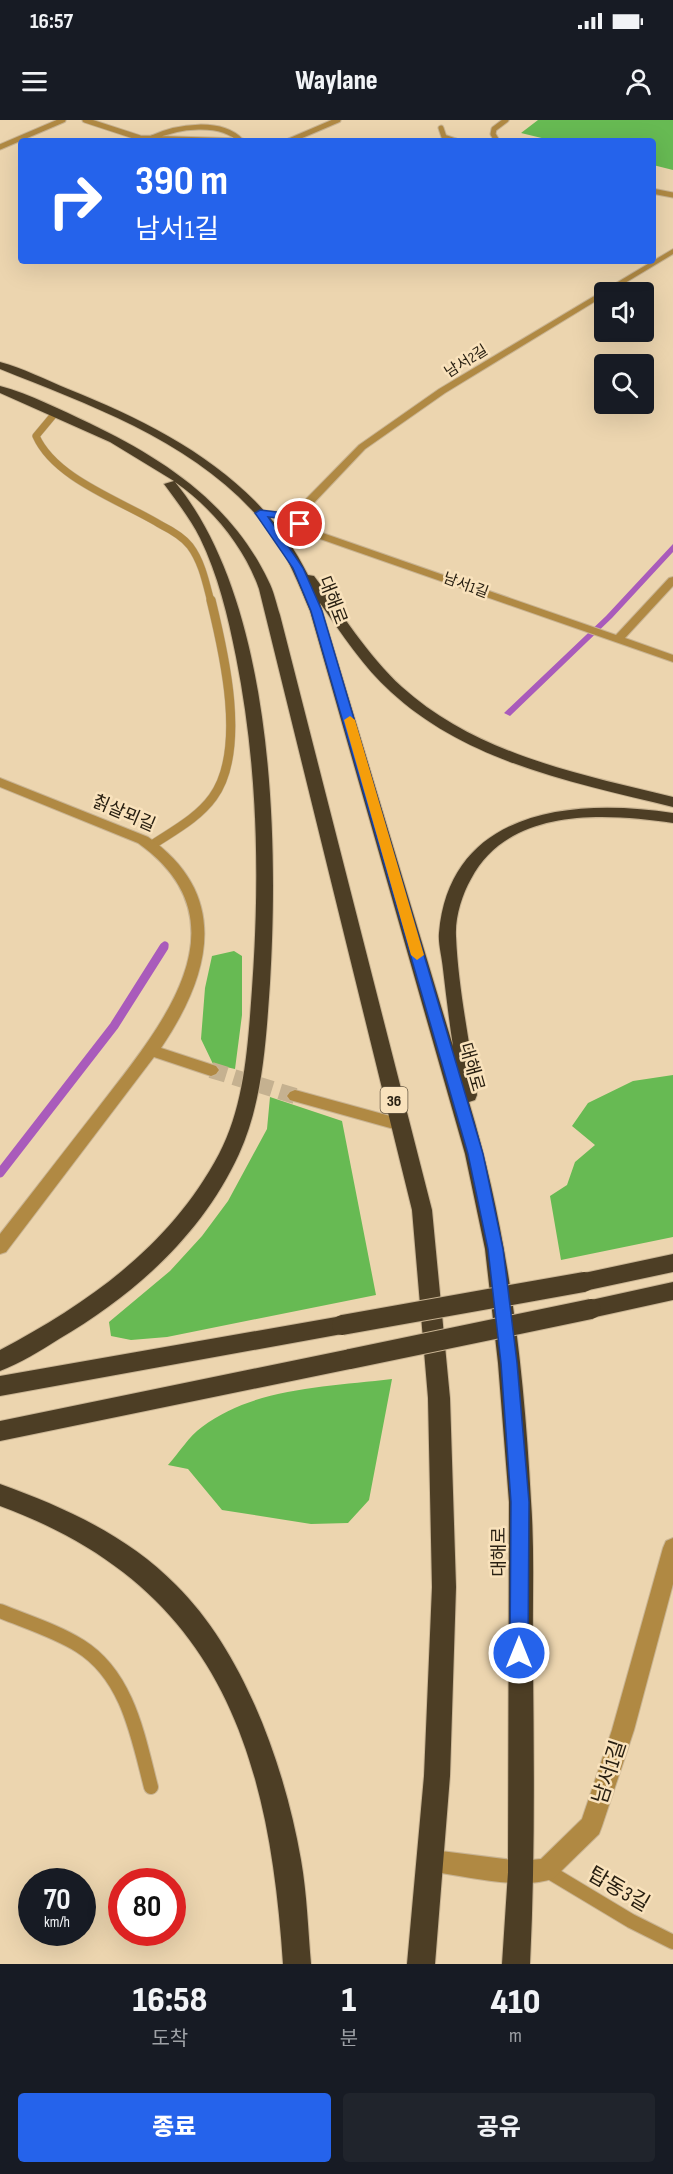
<!DOCTYPE html>
<html lang="ko">
<head>
<meta charset="utf-8">
<style>
  :root { --surface:#171b24; --page:#20242c; --text:#f1f3f6; --muted:#9ea1a6; --accent:#2563eb }
  body { margin:0; font-family:"Sofia Sans Condensed","Noto Sans KR",sans-serif; background:var(--page); color:var(--text); height:100vh; display:flex; flex-direction:column; font-size:22px; white-space:nowrap }
  * { box-sizing:border-box; margin:0 }
  p { font-size:20px; color:var(--muted) }
  .icon { flex:none; width:33px; height:33px; fill:none; stroke:currentColor; stroke-width:2; stroke-linecap:round; stroke-linejoin:round }
  .map { position:relative; height:1844px; overflow:hidden }
  .side { display:flex; flex-direction:column; background:var(--surface); flex:1 }
  .side>* { flex:none }
  .banner { position:absolute; left:18px; top:18px; width:638px; height:126px; border-radius:6px; box-shadow:0 6px 24px #0002; background:#2563eb; color:#fff; overflow:hidden }
  .buttons { position:absolute; left:594px; top:162px; display:grid; gap:12px }
  .buttons a { display:grid; place-items:center; width:60px; height:60px; border-radius:6px; background:var(--surface); box-shadow:0 6px 24px #0002; font-size:30px }
  .speed { position:absolute; left:18px; top:1748px; display:flex; gap:12px; font-size:30px; font-weight:700; text-align:center }
  .speed>* { display:grid; place-content:center; width:78px; height:78px; border-radius:50%; background:var(--surface); box-shadow:0 6px 24px #0002; line-height:1 }
  .speed small { font-size:15px; font-weight:400 }
  .speed .limit { border:9px solid #d22; background:#fff; color:#111 }
  .pin { position:absolute; display:grid; place-items:center; width:51px; height:51px; color:#fff; margin:-26px; border:3px solid #fff; border-radius:50%; box-shadow:0 2px 6px #0007 }
  .me { position:absolute; width:66px; margin:-33px; rotate:0deg; stroke-linejoin:round; filter:drop-shadow(0 0 4px #0008) }
  .turn { display:flex; align-items:center; gap:21px; height:126px; padding:0 18px; font-size:27px }
  .turn .icon { width:78px; height:78px; stroke-width:2.5 }
  .turn b { display:block; font-size:42px; line-height:51px }
  .eta { display:flex; justify-content:space-evenly; align-items:center; height:102px; text-align:center }
  .eta b { font-size:36px; font-weight:800; line-height:42px }
  .primary-button { display:flex; gap:12px; margin-top:auto; padding:12px 18px }
  .primary-button a { flex:1; height:69px; border-radius:6px; background:var(--accent); color:#fff; font-size:24px; font-weight:800; line-height:69px; text-align:center }
  .primary-button a+a { background:var(--page); color:var(--text) }
  .status { display:flex; justify-content:space-between; align-items:center; height:42px; padding:0 30px; background:var(--surface); direction:ltr }
  .status svg { height:16px; fill:currentColor }
  header { display:flex; justify-content:space-between; align-items:center; height:78px; padding:0 18px; background:var(--surface); font-size:27px; font-weight:800 }
  .map>svg:first-child { display:block }
  .forest { fill:#67ba53 }
  .water { fill:#a95bbb }
  .lines { fill:none; stroke-linecap:round; stroke-linejoin:round }
  .stream-far1 { stroke:#a95bbb; stroke-width:7 }
  .stream { stroke:#a95bbb; stroke-width:9 }
  .street-tunnel { stroke:#c5b190; stroke-width:16; stroke-dasharray:16 8; stroke-linecap:butt }
  .lane-far3-casing { stroke:#c9b493; stroke-width:7 }
  .lane-far2-casing { stroke:#c9b493; stroke-width:8 }
  .lane-far1-casing { stroke:#c9b493; stroke-width:10 }
  .lane-casing { stroke:#c9b493; stroke-width:16 }
  .street-casing { stroke:#c9b493; stroke-width:2 }
  .highway-casing { stroke:#c9b493; stroke-width:2 }
  .lane-far3 { stroke:#b08943; stroke-width:5 }
  .lane-far2 { stroke:#b08943; stroke-width:7 }
  .lane-far1 { stroke:#b08943; stroke-width:9 }
  .lane { stroke:#b08943; stroke-width:14 }
  .street { fill:#b08943; fill-rule:evenodd }
  .highway { fill:#4d3e25; fill-rule:evenodd }
  .highway-bridge-casing { stroke:#c9b493; stroke-width:22; stroke-linecap:butt }
  .highway-bridge { stroke:#4d3e25; stroke-width:20 }
  .route { fill:#2563eb; stroke:#184099; stroke-width:1.5 }
  .slow { fill:#f59e0b }
  .labels { text-anchor:middle; stroke-width:5; stroke-linejoin:round; paint-order:stroke }
  .far-street-label { font-size:15px; fill:#292012; stroke:#f9e2bc }
  .shield { fill:#f9e2bc; stroke:#675a45; stroke-width:1.5 }
  .shield-label { font-size:16px; font-weight:bold; fill:#292012 }
  .street-label { font-size:18px; fill:#292012; stroke:#f9e2bc }
  .near-street-label { font-size:21px; fill:#292012; stroke:#f9e2bc }
</style>
</head>
<body>
<div class="status"><b>16:57</b><svg viewBox="0 0 49 12"><path d="M0 12V9h3v3zM5 12V6h3v6zM10 12V3h3v9zM15 12V0h3v12zM26 1h20v11H26zM47 4h2v5h-2z"/></svg></div>
<header><svg class="icon" aria-label="menu" viewBox="0 0 24 24"><path d="M4 6h16M4 12h16M4 18h16"/></svg>Waylane<svg class="icon" aria-label="person" viewBox="0 0 24 24"><circle cx="12" cy="8" r="4"/><path d="M4 21q1-7 8-7t8 7"/></svg></header>
<div class="map">
<svg width="673" height="1844" viewBox="0 0 673 1844">
  <rect width="100%" height="100%" fill="#ecd5af"/>
  <!-- forest -->
  <path class="forest" d="M538,0H673V50L653,45L652,21H554L521,13Z
    M234,831L242,836V895L235,949L213,944L201,919L205,868L212,836Z
    M673,955V1117L561,1140L550,1076L567,1065L575,1042L595,1025L572,1006L588,983L633,961Z
    M270,977L342,1001L376,1175L167,1217L131,1220L111,1216L109,1202L170,1151L202,1116L228,1081L267,1009Z
    M392,1259L369,1380L348,1403L311,1404L222,1390L188,1349L168,1345C179,1333 189,1316 202,1307C255,1267 328,1267 392,1259Z"/>
  <!-- water -->
  <path class="water" d="M673,424V432L612,498L510,596L504,593L606,496Z"/>
  <g class="lines">
    <!-- stream-far1 -->
    <path class="stream-far1" d="M163,828L165,825"/>
    <!-- stream -->
    <path class="stream" d="M0,1053L114,906L164,827"/>
    <!-- street-tunnel -->
    <path class="street-tunnel" d="M211,950L295,976"/>
    <defs>
      <path id="lane-far3" d="M85,0L140,18L242,21
        M441,8L444,17L456,21
        M152,18C177,6 221,0 241,21
        M289,21L338,0
        M497,21L493,14L494,9L506,0
        M0,27L63,0
        M652,71L673,75"/>
      <path id="lane-far2" d="M56,292L36,316C55,359 122,381 161,405C171,410 183,417 190,426C202,442 206,463 211,482"/>
      <path id="lane-far1" d="M152,725C173,711 198,698 213,677C247,630 224,533 211,480"/>
      <path id="lane" d="M0,1491C27,1502 56,1511 80,1526C128,1556 138,1617 151,1667
        M546,1750L631,1801L673,1822"/>
      <path id="street" d="M673,129V134L610,172H604V176L445,273L365,329L311,386L297,396L314,410L616,515L669,458L673,457V466L625,518L673,535V542L306,414L287,399L260,396L255,393L260,390L288,393L303,382L359,325L439,269Z
        M0,658L148,717C231,775 211,854 161,928L216,946L219,950L216,954L211,956L154,937L6,1132L0,1134V1114C33,1072 65,1030 98,988C157,911 252,804 138,723L0,667Z
        M295,970L401,999L407,1001L409,1005L407,1009L401,1011L290,980L287,976L290,972Z
        M673,1418V1464L634,1610L602,1706L599,1714L554,1758C522,1771 467,1756 433,1752L425,1749L422,1741L425,1733L433,1730L521,1741L541,1739L582,1699L612,1610L663,1428L666,1421Z"/>
      <path id="highway" d="M0,242C23,248 46,260 68,269C165,308 260,358 308,455L314,456C342,493 367,535 402,567C476,634 579,654 673,677V687C576,663 468,643 391,572C363,547 342,514 320,483L453,926C449,900 446,875 443,849C442,837 438,824 439,813C450,688 575,678 673,693V703C604,693 509,687 471,759C462,775 455,797 456,816C458,867 470,924 477,975L475,980L469,982C508,1111 524,1246 531,1381C535,1435 532,1490 533,1544C534,1644 535,1744 530,1844H502L508,1752L509,1382L498,1243L485,1129L465,1034L310,491C299,465 288,436 271,413C206,326 97,288 0,249Z
        M0,266C30,274 61,290 89,303C164,339 231,383 268,460C274,471 276,483 280,495L432,1090L450,1278L456,1467L450,1656L435,1844H407L424,1656L432,1467L428,1278L412,1090L259,469C244,426 211,387 175,362C273,481 279,714 270,863C266,920 263,981 239,1034C202,1115 134,1175 59,1219C40,1231 21,1243 0,1251V1230C89,1183 171,1125 219,1034C245,985 248,924 252,869C260,758 258,647 236,537C228,496 218,455 200,418C190,398 177,382 164,364L174,361L110,322L0,273Z
        M673,1134V1152L584,1171L577,1168L574,1162L577,1156L584,1153Z
        M673,1162V1180L591,1198L584,1196L581,1189L584,1182L591,1180Z
        M342,1196L349,1198L353,1205L349,1212L342,1214L0,1276V1256Z
        M350,1229L358,1232L361,1239L358,1246L350,1249L0,1321V1301Z
        M0,1364C64,1387 128,1416 176,1465C244,1532 285,1647 301,1740C307,1774 308,1809 311,1844H283C269,1630 218,1466 0,1386Z"/>
    </defs>
    <!-- lane-far3 casing -->
    <use href="#lane-far3" class="lane-far3-casing"/>
    <!-- lane-far2 casing -->
    <use href="#lane-far2" class="lane-far2-casing"/>
    <!-- lane-far1 casing -->
    <use href="#lane-far1" class="lane-far1-casing"/>
    <!-- lane casing -->
    <use href="#lane" class="lane-casing"/>
    <!-- street casing -->
    <use href="#street" class="street-casing"/>
    <!-- highway casing -->
    <use href="#highway" class="highway-casing"/>
    <!-- lane-far3 -->
    <use href="#lane-far3" class="lane-far3"/>
    <!-- lane-far2 -->
    <use href="#lane-far2" class="lane-far2"/>
    <!-- lane-far1 -->
    <use href="#lane-far1" class="lane-far1"/>
    <!-- lane -->
    <use href="#lane" class="lane"/>
    <!-- street -->
    <use href="#street" class="street"/>
    <!-- highway -->
    <use href="#highway" class="highway"/>
    <defs>
      <path id="highway-bridge" d="M342,1205L584,1162
        M350,1239L591,1189"/>
    </defs>
    <!-- highway-bridge casing -->
    <use href="#highway-bridge" class="highway-bridge-casing"/>
    <!-- highway-bridge -->
    <use href="#highway-bridge" class="highway-bridge"/>
  </g>
  <!-- route -->
  <path class="route" d="M260,390L293,394L305,404L300,407L287,399L268,397L303,448L322,491L483,1034L503,1129L517,1243L529,1382L528,1533L526,1540L519,1543L513,1540L510,1533L511,1382L501,1243L488,1129L468,1034L311,491L293,448L255,393Z"/>
  <!-- slow -->
  <path class="slow" d="M350,596L355,600L424,835L417,840L411,835L344,600Z"/>
  <g class="labels">
    <!-- far-street labels -->
    <g class="far-street-label">
      <text transform="translate(466 241) rotate(-32)" y="5">남서2길</text>
      <text transform="translate(466 465) rotate(20)" y="5">남서1길</text>
    </g>
    <!-- shield labels -->
    <rect class="shield" x="380.5" y="967" width="27" height="26" rx="4.5"/>
    <g class="shield-label">
      <text x="394" y="986">36</text>
    </g>
    <!-- street labels -->
    <g class="street-label">
      <text transform="translate(333 480) rotate(69)" y="6">대해로</text>
      <text transform="translate(124 693) rotate(23)" y="6">칡살뫼길</text>
      <text transform="translate(472 947) rotate(74)" y="6">대해로</text>
      <text transform="translate(499 1432) rotate(-90)" y="6">대해로</text>
    </g>
    <!-- near-street labels -->
    <g class="near-street-label">
      <text transform="translate(609 1652) rotate(-72)" y="7">남서1길</text>
      <text transform="translate(619 1769) rotate(30)" y="7">탑동3길</text>
    </g>
  </g>
</svg>
<div class="buttons">
<a><svg class="icon" aria-label="sound" viewBox="0 0 24 24"><path d="M4 9h4l5-4v14l-5-4H4zM17 9q2 3 0 6"/></svg></a>
<a><svg class="icon" aria-label="search" viewBox="0 0 24 24"><circle cx="10" cy="10" r="6"/><path d="M15 15l6 6"/></svg></a>
</div>
<div class="speed"><div>70<small>km/h</small></div><div class="limit">80</div></div>
<div class="pin" style="left:300px;top:404px;background:#d93025"><svg class="icon" aria-label="arrive" viewBox="0 0 24 24"><path d="M6 21V4h12l-3 4 3 4H6"/></svg></div>
<svg class="me" style="left:519px;top:1533px" viewBox="-20 -20 40 40"><circle r="17" fill="#2563eb" stroke="#fff" stroke-width="3"/><path d="M0-11L8 9 0 5-8 9z" fill="#fff"/></svg>
<div class="banner">
<div class="turn"><svg class="icon" aria-label="right" viewBox="0 0 24 24"><path d="M7 20v-9h11M14 6l5 5-5 5"/></svg><div><b>390 m</b>남서1길</div></div>
</div>
</div>
<section class="side">
<div class="eta">
<div><b>16:58</b><p>도착</p></div>
<div><b>1</b><p>분</p></div>
<div><b>410</b><p>m</p></div>
</div>
<div class="primary-button"><a>종료</a><a>공유</a></div>
</section>
</body>
</html>
